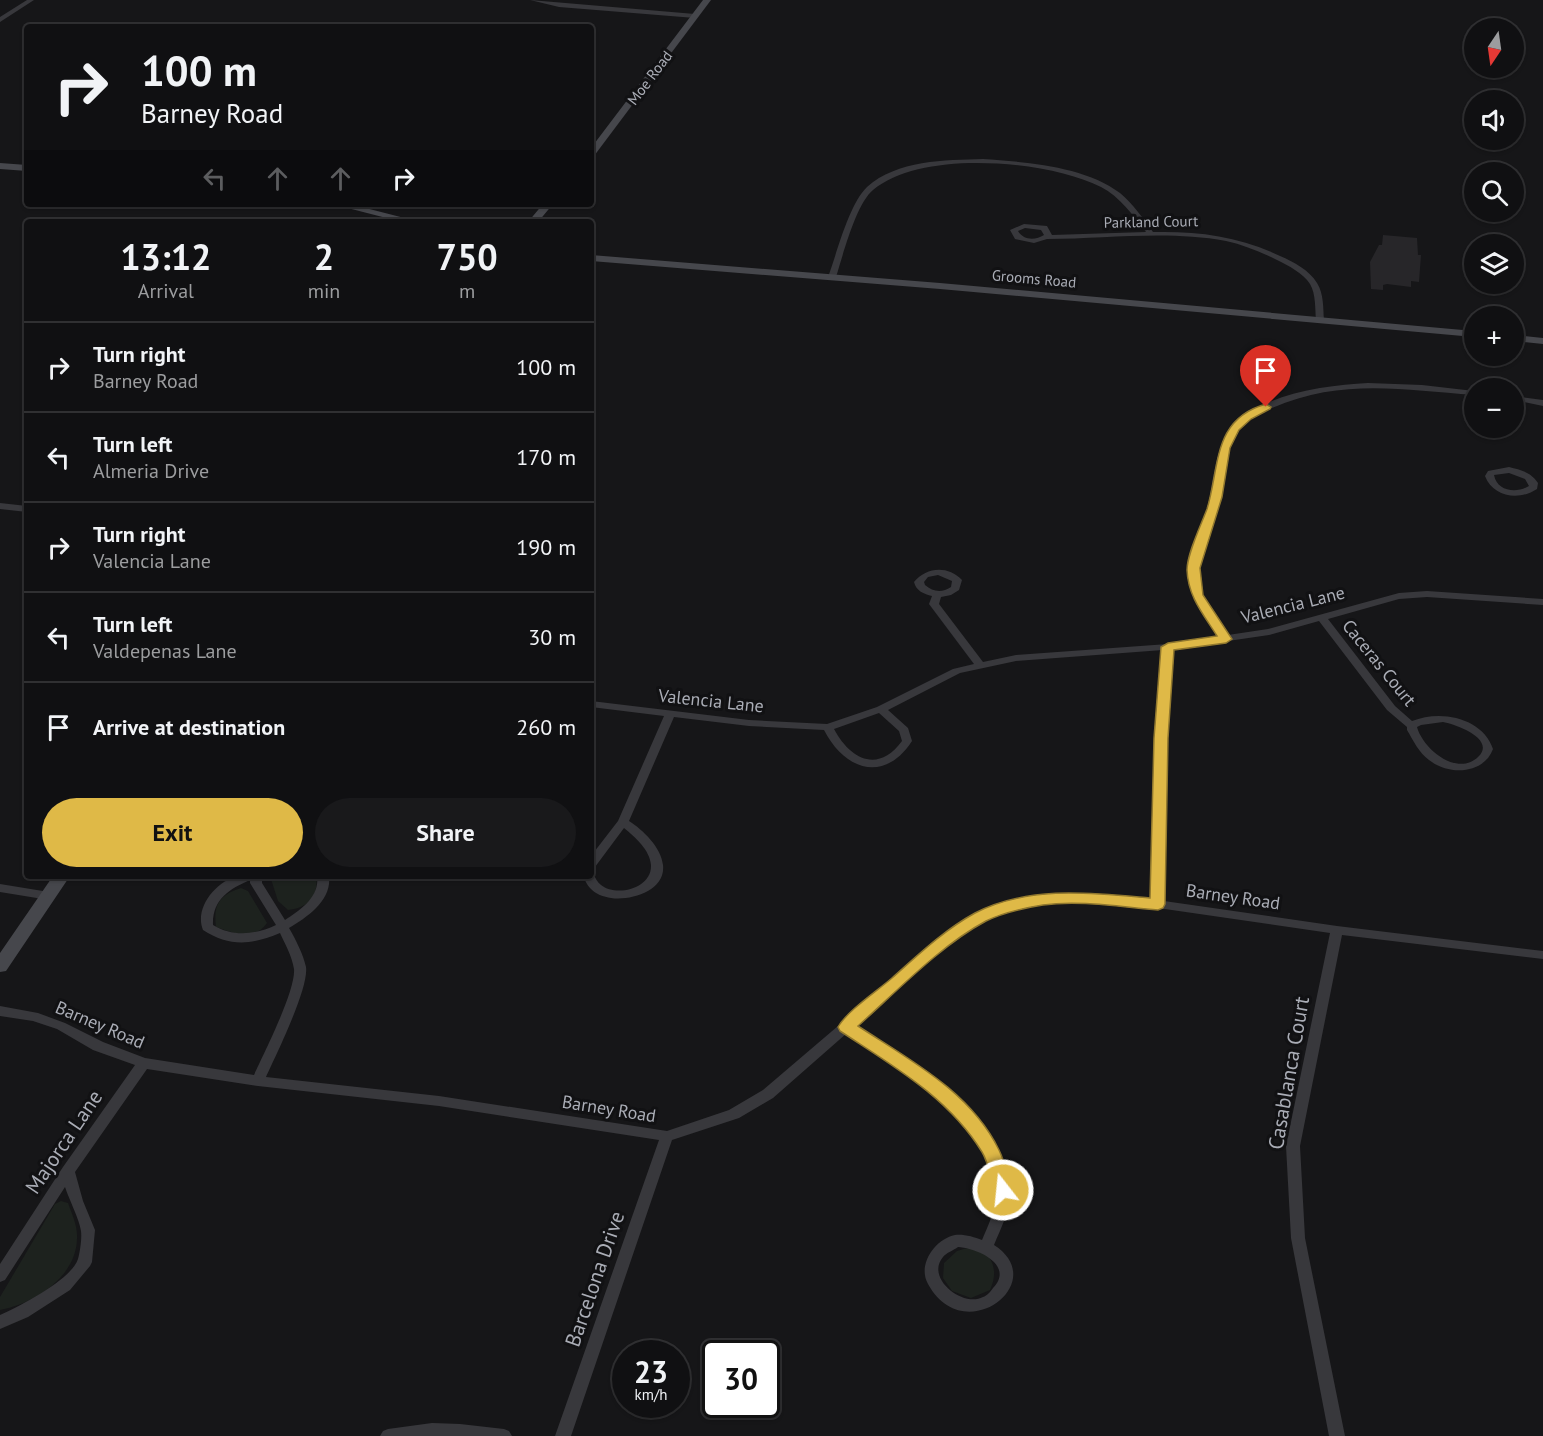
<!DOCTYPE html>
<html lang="en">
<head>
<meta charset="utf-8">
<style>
  :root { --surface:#101012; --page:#19191b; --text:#f1f3f6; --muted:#9c9d9f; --line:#303032; --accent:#dfb947 }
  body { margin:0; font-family:"PT Sans",sans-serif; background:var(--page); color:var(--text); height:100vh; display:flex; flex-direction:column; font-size:22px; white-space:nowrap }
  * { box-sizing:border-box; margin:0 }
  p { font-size:20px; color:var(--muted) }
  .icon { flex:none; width:33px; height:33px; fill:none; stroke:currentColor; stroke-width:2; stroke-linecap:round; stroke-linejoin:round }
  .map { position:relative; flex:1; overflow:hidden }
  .drawer { position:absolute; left:24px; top:219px; width:570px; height:660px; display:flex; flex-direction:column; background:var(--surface); border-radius:6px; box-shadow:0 2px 4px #0004,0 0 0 2px var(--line) }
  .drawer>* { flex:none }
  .top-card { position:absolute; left:24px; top:24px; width:570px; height:183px; border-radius:6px; box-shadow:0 2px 4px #0004,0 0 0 2px var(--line); background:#101012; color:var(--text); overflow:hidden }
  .needle { width:39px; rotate:193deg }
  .controls { position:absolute; left:1464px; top:18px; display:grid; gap:12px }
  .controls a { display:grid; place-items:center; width:60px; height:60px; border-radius:50%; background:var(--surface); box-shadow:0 2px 4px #0004,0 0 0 2px var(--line); font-size:30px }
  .speed { position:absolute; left:612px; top:1340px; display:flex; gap:12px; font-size:30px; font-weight:700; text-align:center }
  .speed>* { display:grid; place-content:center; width:78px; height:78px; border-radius:50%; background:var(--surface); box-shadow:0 2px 4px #0004,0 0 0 2px var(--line); line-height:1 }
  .speed small { font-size:15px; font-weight:400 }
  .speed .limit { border:3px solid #111; border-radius:9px; background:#fff; color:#111 }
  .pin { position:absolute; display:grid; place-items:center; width:51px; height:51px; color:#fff; margin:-62px -26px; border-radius:50% 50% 50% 0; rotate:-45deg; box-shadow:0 0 6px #0007 }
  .pin .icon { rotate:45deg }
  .me { position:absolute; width:66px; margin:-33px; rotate:344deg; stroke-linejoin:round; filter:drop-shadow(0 0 4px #0008) }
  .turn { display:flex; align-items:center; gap:21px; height:126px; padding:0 18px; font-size:27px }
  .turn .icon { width:78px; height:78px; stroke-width:2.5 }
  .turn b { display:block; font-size:42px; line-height:51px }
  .lanes { display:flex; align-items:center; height:57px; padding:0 18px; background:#0003; justify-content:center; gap:30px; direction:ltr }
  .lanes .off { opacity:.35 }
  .eta { display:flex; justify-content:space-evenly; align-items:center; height:102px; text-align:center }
  .eta b { font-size:36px; font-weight:700; line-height:42px }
  .cta { display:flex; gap:12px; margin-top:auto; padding:12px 18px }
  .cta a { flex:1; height:69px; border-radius:36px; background:var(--accent); color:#111; font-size:24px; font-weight:700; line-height:69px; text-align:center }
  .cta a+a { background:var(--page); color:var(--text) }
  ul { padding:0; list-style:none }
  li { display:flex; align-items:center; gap:18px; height:90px; padding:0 18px; border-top:2px solid var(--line) }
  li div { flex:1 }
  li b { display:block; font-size:22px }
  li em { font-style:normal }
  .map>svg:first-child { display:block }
  .green { fill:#1d221e }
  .building { fill:#272629 }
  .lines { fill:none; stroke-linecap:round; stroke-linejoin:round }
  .street { fill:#38383c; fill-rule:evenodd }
  .secondary { fill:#46474c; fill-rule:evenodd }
  .route { fill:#dfb947; stroke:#91782e; stroke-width:1.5 }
  .labels { text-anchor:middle; stroke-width:6; stroke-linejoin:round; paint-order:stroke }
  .far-street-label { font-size:15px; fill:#aaadb6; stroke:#111113 }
  .street-label { font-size:18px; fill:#aaadb6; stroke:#111113 }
  .near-street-label { font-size:21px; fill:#aaadb6; stroke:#111113 }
</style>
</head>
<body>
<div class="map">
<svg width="1543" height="1436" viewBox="0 0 1543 1436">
  <rect width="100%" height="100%" fill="#161618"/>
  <!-- green -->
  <path class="green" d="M270,876H316C319,896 308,908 288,910L278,901Z
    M241,888L248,891L267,923C255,941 233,933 216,927C213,904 220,895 241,888Z
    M61,1201L68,1203C72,1214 78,1227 77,1239C76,1278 33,1304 0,1310V1297L55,1204Z
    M974,1246C993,1254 999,1271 990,1290L971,1298L952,1291L943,1278L944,1263L957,1251Z"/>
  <!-- building -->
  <path class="building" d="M1383,235L1417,238L1418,255H1421L1419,282L1411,281V287L1387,284L1383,285V290L1371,289L1370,262L1379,245H1382Z"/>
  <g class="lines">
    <!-- street -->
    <path class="street" d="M27,0H34L0,22V17Z
      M530,0L695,14L698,16L695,18L559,7Z
      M983,159C1025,162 1085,166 1120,193C1133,204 1143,218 1153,232C1198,231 1239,236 1280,256C1294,262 1309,270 1317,283C1324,294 1323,308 1324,320L1320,322L1316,320C1315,309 1316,294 1310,284C1303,273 1289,266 1277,260C1261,252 1244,245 1226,241C1167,230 1106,239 1047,239L1034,243L1015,239L1010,230L1024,224L1047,226L1052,235L1146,232C1133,215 1120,197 1101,187C1047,160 921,149 873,190C856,204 843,255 836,277L829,279L828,277C837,253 849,204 867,187C897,160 945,160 983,159ZM1025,228L1041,230L1044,235C1036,240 1024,241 1018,231Z
      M1368,383L1422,385L1474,391V395C1402,390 1342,378 1272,408C1260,413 1246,419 1238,430C1221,455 1222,490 1215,518C1211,533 1204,546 1200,561C1193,589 1212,614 1228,635L1268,629L1399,593L1427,591L1543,599V605L1427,597L1399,599L1328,619L1395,706L1412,721C1441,709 1483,718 1493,749C1484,774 1449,776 1429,760C1419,753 1413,740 1407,730V727L1387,710L1319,621L1269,635L1173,649L1166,738L1164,901L1337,926L1543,951V959L1342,935L1300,1146L1305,1238L1345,1436H1329L1291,1238L1286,1146L1330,933L1158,908L1090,903H1044L1015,910L985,920L955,939L855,1026C909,1059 1009,1120 1010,1192C1010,1211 1001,1228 994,1245C1052,1282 964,1350 928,1284C917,1265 935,1239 955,1235C964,1234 974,1237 982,1240C988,1225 997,1208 996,1191C994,1123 899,1065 847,1033L773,1098L739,1118L672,1140L571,1436H555L659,1140L439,1106L258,1086L147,1069L75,1172L83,1201L95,1230L92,1262L90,1266L70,1290L28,1317L0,1329V1315C20,1306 71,1280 78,1259C80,1252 82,1238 81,1231C80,1221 69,1199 65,1187L5,1280L0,1282V1264L63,1167L135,1065L93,1050L57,1029L33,1021L0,1016V1006L38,1013L65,1023L103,1042L145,1058L254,1075C264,1053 296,990 294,969C292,956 285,944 280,933C252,945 229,947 203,930C194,908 216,881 238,876C245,874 254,876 262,876V883L285,920C300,910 320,897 317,876H329C332,900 308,917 289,928C296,940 303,954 306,967C309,988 276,1055 266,1077L439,1096L667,1131L729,1110L763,1090L947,933L977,914L1013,902L1044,895H1090L1152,899L1156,738L1163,650L1016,661L960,673L888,710L908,728L912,741C885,783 845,771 824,730L749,726L674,717L629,821C643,830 661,847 663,865C666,891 631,901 611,898C604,897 595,894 590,888C587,885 585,880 583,876H591V872L593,873C595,877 597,882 601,885C616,897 652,889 651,865C650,850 635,837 624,828L595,867L591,868V856L618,821L664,716L591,707V701L749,720L827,724L877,707L953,669L974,664L929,604L932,596C924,594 916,591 914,582C926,567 948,565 962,580L959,590L951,595L941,597L939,604L983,662L1016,655L1168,644L1219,636C1206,619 1189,599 1189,576C1188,556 1200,538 1205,519C1214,488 1212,444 1238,421C1269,393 1328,385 1368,383ZM938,575L952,581L951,587C942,593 933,592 925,585L924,582L928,577ZM879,713L899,731L902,741C878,774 850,759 834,729ZM1443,722C1455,724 1497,739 1478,757C1457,777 1423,749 1417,727L1421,725ZM250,880V883L276,925C255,935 233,937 213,925C212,900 229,889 250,880ZM958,1247C977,1248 1015,1265 993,1288C991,1291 987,1296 983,1297C963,1308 925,1278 943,1257C946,1253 954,1250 958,1247Z
      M1514,396L1543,400V406L1514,400Z
      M1509,467C1521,470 1531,472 1538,483L1537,489C1519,501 1493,497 1485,476L1488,471ZM1509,473L1525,479L1529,486C1516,494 1497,491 1494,475Z
      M0,503L27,506V512L0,509Z
      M0,884L49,892L53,893L55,896L53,899L49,900L0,892Z
      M432,1423L460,1424L504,1429L509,1431L512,1436H380L383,1431L388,1429Z"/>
    <!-- secondary -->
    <path class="secondary" d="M703,0H711L594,156L591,157V148Z
      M0,163L27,165V171L0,169Z
      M332,204H350L420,222H402Z
      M543,204H553L538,222H528Z
      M591,255L940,283L1474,331V337L940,289L591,261Z
      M1514,335L1543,338V344L1514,341Z
      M53,876H70L6,971L0,972V953Z"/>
  </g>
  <!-- route -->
  <path class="route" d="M1266,404L1271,407L1270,409L1251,419L1239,430L1230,448L1222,497L1200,568L1203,595L1232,639L1226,643L1174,650L1168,738L1165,904L1163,908L1158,910C1120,907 1080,900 1043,905C1024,908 1002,913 986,921C941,945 896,992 858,1026C910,1060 971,1092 999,1150C1005,1162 1008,1177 1012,1190L1010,1195L1003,1198L997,1195C990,1182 990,1165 982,1152C948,1097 893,1066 840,1031L838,1027C847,1011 877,991 892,978C918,955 944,930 975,913C1029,885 1093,893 1150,898L1154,738L1161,647L1168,643L1217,636C1204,615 1188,597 1187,570C1187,554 1201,525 1207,509C1220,467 1212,419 1266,404Z"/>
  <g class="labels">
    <!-- far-street labels -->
    <g class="far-street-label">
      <text transform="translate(650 78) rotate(-53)" y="5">Moe Road</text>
      <text transform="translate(1151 222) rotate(-1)" y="5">Parkland Court</text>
      <text transform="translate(1034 279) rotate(5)" y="5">Grooms Road</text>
    </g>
    <!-- street labels -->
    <g class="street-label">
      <text transform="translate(1293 605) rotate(-14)" y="6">Valencia Lane</text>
      <text transform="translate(1379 663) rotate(51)" y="6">Caceras Court</text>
      <text transform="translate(711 701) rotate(6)" y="6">Valencia Lane</text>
      <text transform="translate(1233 897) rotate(8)" y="6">Barney Road</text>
      <text transform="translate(100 1025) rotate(23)" y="6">Barney Road</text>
      <text transform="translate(609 1109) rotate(9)" y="6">Barney Road</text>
    </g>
    <!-- near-street labels -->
    <g class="near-street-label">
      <text transform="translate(1289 1073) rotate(-80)" y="7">Casablanca Court</text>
      <text transform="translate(64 1142) rotate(-56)" y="7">Majorca Lane</text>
      <text transform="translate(595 1279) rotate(-71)" y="7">Barcelona Drive</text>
    </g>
  </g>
</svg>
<div class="controls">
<a><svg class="needle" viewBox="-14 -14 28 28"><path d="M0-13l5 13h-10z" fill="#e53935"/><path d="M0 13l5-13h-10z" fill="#9c9d9f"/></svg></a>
<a><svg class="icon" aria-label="sound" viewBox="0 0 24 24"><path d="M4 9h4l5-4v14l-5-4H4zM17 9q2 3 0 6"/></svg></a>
<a><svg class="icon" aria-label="search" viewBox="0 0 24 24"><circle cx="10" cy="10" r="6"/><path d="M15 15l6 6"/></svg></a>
<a><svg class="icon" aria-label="layers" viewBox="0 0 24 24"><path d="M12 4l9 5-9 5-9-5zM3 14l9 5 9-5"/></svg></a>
<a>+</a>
<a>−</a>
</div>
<div class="speed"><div>23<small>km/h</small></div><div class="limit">30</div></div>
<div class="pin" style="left:1266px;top:407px;background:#d93025"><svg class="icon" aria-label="arrive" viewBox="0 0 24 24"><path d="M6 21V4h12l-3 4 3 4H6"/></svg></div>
<svg class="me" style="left:1003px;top:1190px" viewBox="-20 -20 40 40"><circle r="17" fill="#dfb947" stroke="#fff" stroke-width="3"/><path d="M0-11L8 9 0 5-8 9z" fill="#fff"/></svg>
<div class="top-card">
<div class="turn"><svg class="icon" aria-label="right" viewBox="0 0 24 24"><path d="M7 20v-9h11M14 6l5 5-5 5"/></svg><div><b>100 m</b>Barney Road</div></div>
<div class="lanes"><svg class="icon off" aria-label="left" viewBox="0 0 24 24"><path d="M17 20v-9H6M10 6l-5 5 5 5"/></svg><svg class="icon off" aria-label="ahead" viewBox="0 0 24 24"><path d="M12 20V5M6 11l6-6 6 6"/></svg><svg class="icon off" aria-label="ahead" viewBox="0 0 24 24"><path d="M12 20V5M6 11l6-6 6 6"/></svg><svg class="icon" aria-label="right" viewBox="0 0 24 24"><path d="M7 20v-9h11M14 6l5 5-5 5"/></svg></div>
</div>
<section class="drawer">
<div class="eta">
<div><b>13:12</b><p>Arrival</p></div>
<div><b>2</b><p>min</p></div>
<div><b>750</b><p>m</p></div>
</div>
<ul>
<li><svg class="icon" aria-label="right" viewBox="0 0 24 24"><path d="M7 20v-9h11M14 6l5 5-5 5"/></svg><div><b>Turn right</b><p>Barney Road</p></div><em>100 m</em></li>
<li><svg class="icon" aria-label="left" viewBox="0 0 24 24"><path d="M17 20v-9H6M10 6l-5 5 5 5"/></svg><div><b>Turn left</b><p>Almeria Drive</p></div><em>170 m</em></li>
<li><svg class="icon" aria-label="right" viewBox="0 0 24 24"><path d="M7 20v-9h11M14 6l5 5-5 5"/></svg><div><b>Turn right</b><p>Valencia Lane</p></div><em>190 m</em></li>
<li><svg class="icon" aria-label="left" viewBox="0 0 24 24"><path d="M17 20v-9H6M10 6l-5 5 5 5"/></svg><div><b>Turn left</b><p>Valdepenas Lane</p></div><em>30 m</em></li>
<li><svg class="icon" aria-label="arrive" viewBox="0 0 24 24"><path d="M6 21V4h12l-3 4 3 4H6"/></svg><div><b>Arrive at destination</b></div><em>260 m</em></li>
</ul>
<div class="cta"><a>Exit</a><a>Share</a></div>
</section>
</div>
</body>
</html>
